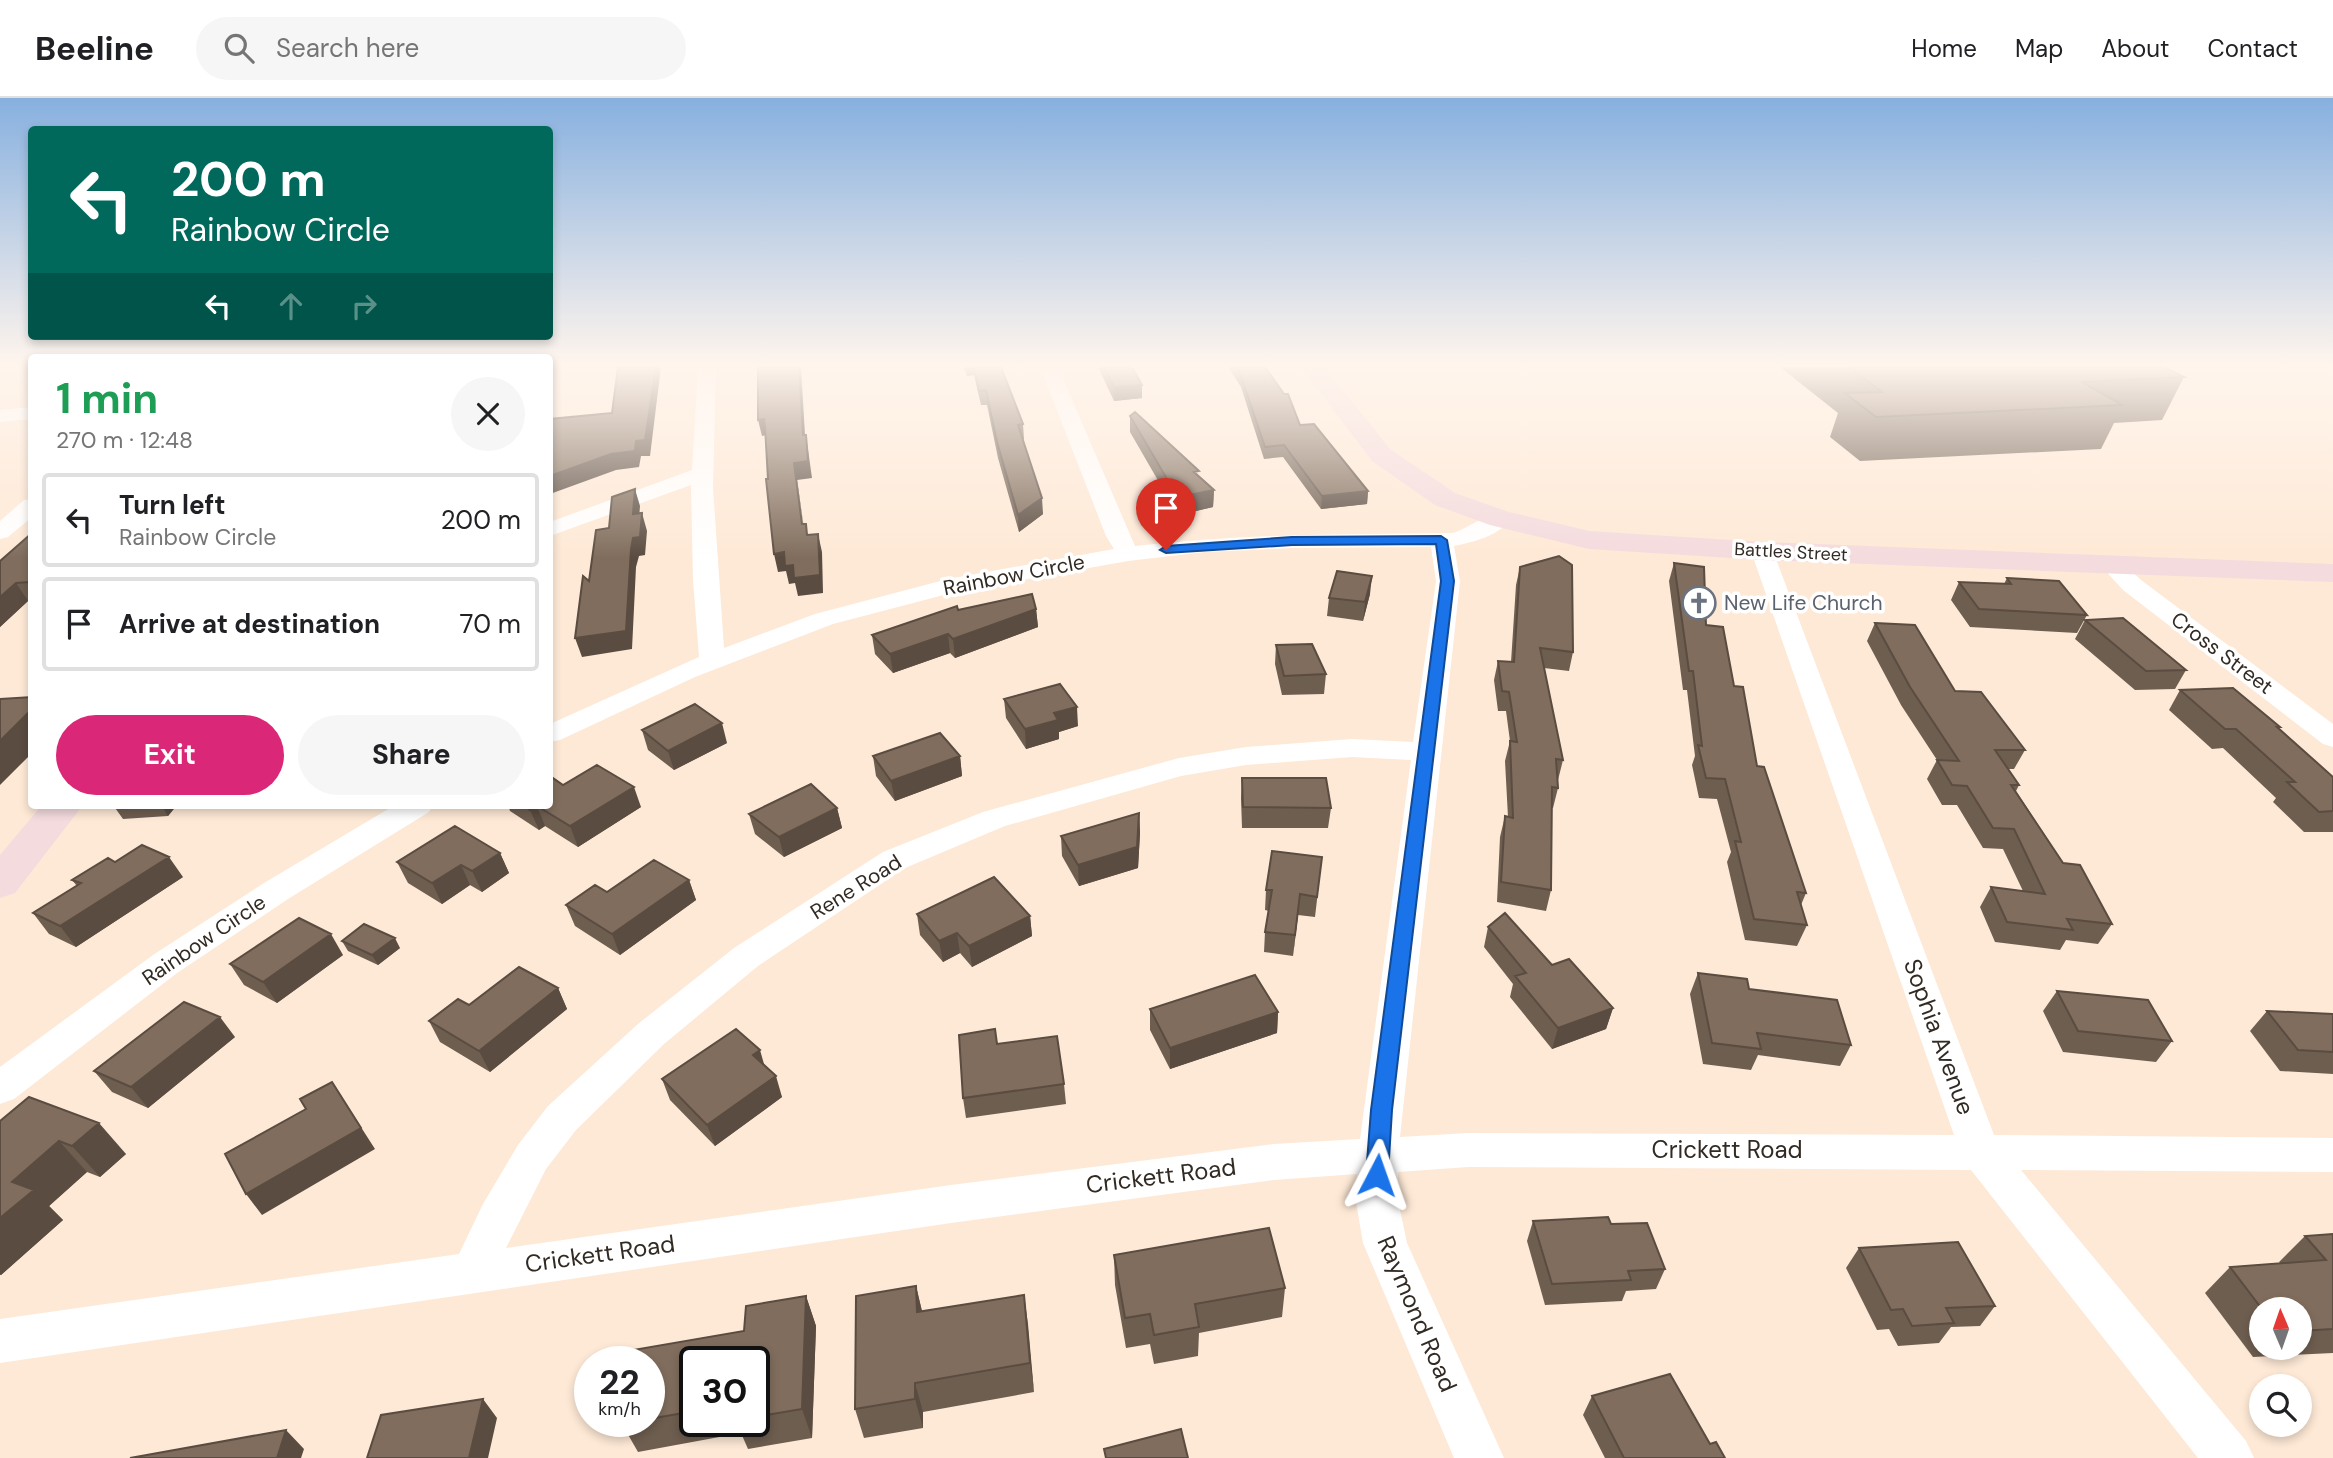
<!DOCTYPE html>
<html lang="en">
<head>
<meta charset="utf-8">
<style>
  :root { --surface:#fff; --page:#f6f6f6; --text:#202124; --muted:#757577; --line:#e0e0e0; --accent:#db2777 }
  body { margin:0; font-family:"DM Sans",sans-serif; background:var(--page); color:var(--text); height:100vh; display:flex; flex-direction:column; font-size:26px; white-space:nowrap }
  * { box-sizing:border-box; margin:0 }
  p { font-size:23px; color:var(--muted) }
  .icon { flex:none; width:38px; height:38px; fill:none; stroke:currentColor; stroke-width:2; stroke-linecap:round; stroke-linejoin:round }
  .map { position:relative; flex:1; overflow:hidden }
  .sheet { position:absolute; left:28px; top:256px; width:525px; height:455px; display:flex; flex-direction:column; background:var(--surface); border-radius:7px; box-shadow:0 4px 10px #0003 }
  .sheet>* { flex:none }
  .banner { position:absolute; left:28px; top:28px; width:525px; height:214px; border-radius:7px; box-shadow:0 4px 10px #0003; background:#00695c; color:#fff; overflow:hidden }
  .needle { width:46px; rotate:358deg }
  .controls { position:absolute; left:2249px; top:1199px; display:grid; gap:14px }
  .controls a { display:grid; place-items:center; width:63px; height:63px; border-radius:50%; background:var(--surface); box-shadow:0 4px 10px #0003; font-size:35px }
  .speed { position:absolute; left:574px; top:1248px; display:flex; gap:14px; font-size:35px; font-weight:700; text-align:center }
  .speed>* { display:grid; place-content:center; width:91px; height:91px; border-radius:50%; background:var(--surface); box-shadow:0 4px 10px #0003; line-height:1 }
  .speed small { font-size:18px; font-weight:400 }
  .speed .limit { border:4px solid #111; border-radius:10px; background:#fff; color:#111 }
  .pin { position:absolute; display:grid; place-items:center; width:60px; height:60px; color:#fff; margin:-72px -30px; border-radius:50% 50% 50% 0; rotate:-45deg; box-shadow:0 0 7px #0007 }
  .pin .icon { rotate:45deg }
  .me { position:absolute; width:77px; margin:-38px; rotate:4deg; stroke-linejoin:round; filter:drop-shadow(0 0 5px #0008) }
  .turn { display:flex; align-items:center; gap:24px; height:147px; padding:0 28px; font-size:32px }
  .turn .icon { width:91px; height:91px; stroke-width:2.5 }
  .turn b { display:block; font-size:49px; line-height:60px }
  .lanes { display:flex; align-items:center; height:66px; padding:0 28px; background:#0003; justify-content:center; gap:35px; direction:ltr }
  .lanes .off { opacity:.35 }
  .round { display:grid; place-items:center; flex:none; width:74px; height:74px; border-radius:37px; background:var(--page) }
  .headline { display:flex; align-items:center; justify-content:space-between; height:119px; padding:0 28px }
  h1 { font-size:42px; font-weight:700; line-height:52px; color:#1e9e55 }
  .primary-button { display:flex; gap:14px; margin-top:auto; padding:14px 28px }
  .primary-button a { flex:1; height:80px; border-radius:42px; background:var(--accent); color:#fff; font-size:28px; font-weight:700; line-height:80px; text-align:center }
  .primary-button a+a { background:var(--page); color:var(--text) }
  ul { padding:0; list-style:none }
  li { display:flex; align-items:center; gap:21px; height:94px; margin:0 14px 10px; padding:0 14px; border:4px solid var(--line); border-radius:7px }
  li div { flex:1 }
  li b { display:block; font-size:26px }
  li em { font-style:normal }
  header { display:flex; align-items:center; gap:42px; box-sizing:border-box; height:98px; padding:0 35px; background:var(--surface); border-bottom:2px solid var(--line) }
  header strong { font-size:33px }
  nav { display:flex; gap:38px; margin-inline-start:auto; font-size:24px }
  .search { width:490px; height:63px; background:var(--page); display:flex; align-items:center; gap:18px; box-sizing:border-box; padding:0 24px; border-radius:38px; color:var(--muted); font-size:26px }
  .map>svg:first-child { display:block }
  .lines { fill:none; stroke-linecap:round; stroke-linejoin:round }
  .street { fill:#fff; fill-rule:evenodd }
  .secondary { fill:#f4dbde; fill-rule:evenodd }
  .wall { fill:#6e5e50; fill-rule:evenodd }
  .shaded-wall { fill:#5a4c41 }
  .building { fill:#806d5d; stroke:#5a4c41; stroke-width:2 }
  .route { fill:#1a73e8; stroke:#114b97; stroke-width:2 }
  .labels { text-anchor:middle; stroke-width:7; stroke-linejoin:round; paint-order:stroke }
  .far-street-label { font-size:18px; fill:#322b24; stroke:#fff }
  .street-label { font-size:21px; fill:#322b24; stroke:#fff }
  .worship-label { font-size:21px; fill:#5b616d; stroke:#fff; text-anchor:start }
  .near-street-label { font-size:24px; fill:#322b24; stroke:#fff }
</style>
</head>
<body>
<header>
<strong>Beeline</strong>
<div class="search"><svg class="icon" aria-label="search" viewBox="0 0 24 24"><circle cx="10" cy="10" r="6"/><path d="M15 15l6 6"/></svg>Search here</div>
<nav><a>Home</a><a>Map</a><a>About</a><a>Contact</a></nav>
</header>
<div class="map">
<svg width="2333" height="1360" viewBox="0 0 2333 1360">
  <rect width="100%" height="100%" fill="#fee9d6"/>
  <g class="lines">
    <!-- street -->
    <path class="street" d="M698,269H716L713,390L724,550L815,516L948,481L1114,451L1106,438L1040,269H1058L1135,448C1240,436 1346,436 1452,435C1471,430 1489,411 1508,416L1511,421C1499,438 1473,444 1454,448L1460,483L1400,1039L1468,1035L1954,1037L1751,453L1755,448H1771L1994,1037L2333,1040V1074L2021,1072L2246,1343L2254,1360H2198L1971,1072L1468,1069L1398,1074L1397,1098L1407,1145L1504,1360H1454L1363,1145L1355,1098L1357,1076L1274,1082L951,1125L0,1265V1221L459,1156L483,1106L518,1047L548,1008L638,926L734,850L883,754L983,714L1179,660L1246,649L1352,641L1413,644L1436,483L1431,449L1291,450L1205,454L1128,463L959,493L833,526L695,579L560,642L550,644V626L699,559L693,482L691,387L550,438V424L692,372ZM1352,659L1411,662L1360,1041L1274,1046L951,1087L506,1150L546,1071L576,1032L664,946L758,868L905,770L1005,728L1181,678L1246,667Z
      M32,309V321L0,324V312Z
      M32,401V419L8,439L0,441V423L24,402Z
      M2113,461L2121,463L2141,482L2333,626V649L2323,646L2123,492L2101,468L2105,463Z
      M395,707H433L429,714L288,801L177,875L14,1001L0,1006V969L153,857L264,785Z"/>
    <!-- secondary -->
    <path class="secondary" d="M1301,269H1324L1390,351L1455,395L1509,414L1589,433L1763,444L2333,466V484L1763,462L1589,451L1490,427L1435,407L1372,363Z
      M42,707H83L15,795L0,800V757Z"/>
  </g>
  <!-- wall -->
  <path class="wall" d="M963,269H1001L1023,326L1024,341L1023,342L1043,416L1019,434L998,360L987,307H981L974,277L967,278Z
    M1098,269H1132L1142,300L1114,303Z
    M1228,269H1265L1300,327L1368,393L1367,406L1321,411L1283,359L1264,361L1241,289Z
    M1780,269H2164L2184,279L2162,322L2114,325L2101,351L1860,363L1830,339L1838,315Z
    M1130,318L1214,392L1213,409L1183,416L1167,398L1130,334Z
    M32,435V503H28L0,529V463Z
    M1674,465L1706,527L1734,588L1757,668L1806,795L1801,807L1807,827L1797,848L1745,842L1727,764L1731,754L1717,701L1699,700L1692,667L1695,658L1687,592H1683L1669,483Z
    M1520,469L1573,554L1569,573L1544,570L1563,662L1558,682V690L1553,710H1552L1551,792L1546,813L1497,804L1500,739L1505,718L1508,719L1505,663L1510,643L1506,613H1498L1494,582L1498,563L1511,564L1516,487Z
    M2007,480L2087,517L2077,535L1970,529L1951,502L1959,484L2004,486Z
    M1370,496L1363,523L1327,518L1329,500Z
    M1036,511L1038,529L955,560L950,555L893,575L875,556L872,537L958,512Z
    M2085,522L2186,572L2175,591L2135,592L2075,541Z
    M1875,525L2025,652L2014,671H2008L2019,687L2016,693L2063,765L2112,826L2098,846L2066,842L2060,852L1995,844L1980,809L1991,789L2023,793L2003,751L1983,750L1957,707H1942L1927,681L1937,662L1901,607L1867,543Z
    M1276,547L1326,576L1324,596L1282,597L1275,566Z
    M2180,592L2280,629L2279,631L2333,679V734H2304L2273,704L2276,700L2223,650L2212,651L2169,612Z
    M1004,601L1078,628L1059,634V641L1026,651L1006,620Z
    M642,632L727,645L674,672L648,652Z
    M873,658H960L962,678L895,703L876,678Z
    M1242,680L1331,710L1328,730H1242L1241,700Z
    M563,687L641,709L578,749L545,728L539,732L510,713L508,707H550Z
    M113,707H177L168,718L123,721Z
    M837,710L842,730L784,759L755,736L749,716Z
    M1139,715L1140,735L1138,770L1079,788L1062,758L1061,738Z
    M500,755L509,775L482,794L470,787L442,806L408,785L397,764Z
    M1322,759L1315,819L1298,817L1293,858L1264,854L1265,834L1269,813L1265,812L1266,792Z
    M183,779L76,849L49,836L33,815L77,788L72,782Z
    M689,782L696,802L620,857L575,828L566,807L607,794Z
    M917,816L1030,818L1032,838L972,869L960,855L943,864L920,837Z
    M1488,829L1552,867L1613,910L1606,931L1552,951L1510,899L1513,886L1484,849Z
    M342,843L400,850L378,867L348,853Z
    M343,857L277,905L244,887L230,866Z
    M1698,875L1749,891L1851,947L1840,968L1758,957L1751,972L1703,966L1690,896Z
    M558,890L567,911L490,974L440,944L429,923L469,907Z
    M2057,893L2172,943L2156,964L2063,954L2043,913Z
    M1150,911L1278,914L1277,935L1170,971L1150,932Z
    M2267,913L2333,916V976L2280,973L2250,933Z
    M235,939L148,1010L112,994L94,973Z
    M997,946L1064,986L1066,1006L966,1020L963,1000Z
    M765,968L782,999L715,1048L670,1002L662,981Z
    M0,1023L126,1056L100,1079L87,1074L49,1108L63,1122L1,1177H0Z
    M1533,1123L1611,1126L1665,1171L1656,1191L1626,1193L1622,1203L1545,1207L1527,1143Z
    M2333,1136V1255L2253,1259L2205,1195L2230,1169L2280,1165L2279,1164L2305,1138ZM2261,1211H2300V1250H2261Z
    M1859,1150L1995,1208L1980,1228L1951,1229L1939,1245L1898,1248L1889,1231L1877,1232L1846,1170Z
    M1114,1157L1285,1190L1282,1219L1199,1235L1198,1258L1154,1266L1150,1246L1126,1250L1115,1187Z
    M916,1188L922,1213L1024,1197L1034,1294L923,1314V1330L864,1340L855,1311Z
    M806,1198L816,1228L812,1340L748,1351L741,1335L638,1354L622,1326V1323H649V1264L744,1233ZM695,1264H754V1323H695Z
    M1592,1298L1710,1346L1725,1360H1605L1583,1317Z"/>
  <!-- shaded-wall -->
  <path class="shaded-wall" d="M656,269H661L650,358H641L639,369L616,372L550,396V378Z
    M799,269H801L806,354L803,337Z
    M966,269H974V277L967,278Z
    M1142,287V300L1114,303V289Z
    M764,321L767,337L762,338L758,322Z
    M806,337L812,380L797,382L806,444L794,365Z
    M635,391L640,408L638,434L633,416Z
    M1214,392L1213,409L1183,416L1184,398Z
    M1368,393L1367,406L1321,411L1322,398Z
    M1042,400L1043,416L1019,434L1018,417Z
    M642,415L647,433L645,457L639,458L636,469L632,551L582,559L575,540L631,451L633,440Z
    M818,436L822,454L823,495L798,498L795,485L789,486L786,473L778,474L774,456Z
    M1372,478L1370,496L1363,523L1365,504Z
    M16,485L28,503L0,529V499Z
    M1036,511L1038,529L955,560L953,541Z
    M948,536L950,555L893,575L890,556Z
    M1077,609L1078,628L1059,634V641L1026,651L1025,631L1054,615Z
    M32,611V655L0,687V643Z
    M722,625L727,645L674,672L668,653Z
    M960,658L962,678L895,703L891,683Z
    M634,689L641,709L578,749L570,728Z
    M161,707H177L168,718Z
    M537,708L545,728L539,732L530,712Z
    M837,710L842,730L784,759L779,739Z
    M1139,715L1140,735L1138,770L1079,788L1078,767Z
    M500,755L509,775L482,794L472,773Z
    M169,759L183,779L76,849L60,828Z
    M461,767L470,787L442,806L432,785Z
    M689,782L696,802L620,857L612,836Z
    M1300,796L1298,817L1293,858L1295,837Z
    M1030,818L1032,838L972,869L969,848Z
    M957,835L960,855L943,864L939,843Z
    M331,836L343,857L277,905L263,884Z
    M395,840L400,850L378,867L372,857Z
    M558,890L567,911L490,974L479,953Z
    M1613,910L1606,931L1552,951L1558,930Z
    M1278,914L1277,935L1170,971V950Z
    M220,919L235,939L148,1010L131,989Z
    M760,952L766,973L753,957Z
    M776,978L782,999L715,1048L707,1027Z
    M332,984L375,1051L262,1117L246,1096Z
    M99,1025L126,1056L100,1079L72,1048Z
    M59,1043L87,1074L49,1108L63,1122L1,1177L0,1176V1120L12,1084Z
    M916,1188L923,1218L917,1214Z
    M1024,1197L1028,1226L1034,1294L1030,1265Z
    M806,1198L816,1228L812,1340L802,1311Z
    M915,1285L923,1314V1330L915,1301Z
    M483,1301L497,1320L488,1360H469Z
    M286,1332L304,1351L301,1360H277Z"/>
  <!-- building -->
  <path class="building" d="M618,269H656L645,342L636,343L635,353L611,356L550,378V321L612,315Z
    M758,269H799L803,337H806L808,363L794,365L802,426H806L807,437L818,436L820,477L794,480L793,467L785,468L784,454L774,456L766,381H768L765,329L764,321L758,322Z
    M974,269H1001L1023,326L1018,327L1042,400L1018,417L997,344L986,292L979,293Z
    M1104,269H1132L1142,287L1114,289Z
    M1236,269H1265L1284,296H1288L1300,327L1314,326L1368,393L1322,398L1284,347L1265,349L1241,278Z
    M1849,269H2164L2184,279L2082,284L2122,307L1876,319L1845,295L1882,294Z
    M1135,314L1199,373L1194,374L1214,392L1184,398L1167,381L1130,318Z
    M635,391L633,416L642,415L640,439L633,440L631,451L626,533L575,540L583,478L589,483L596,432L609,430L612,399Z
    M32,435V482L30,484L16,485L0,499V463Z
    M1559,458L1572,467L1573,554L1540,550L1563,662L1556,661L1558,690L1552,689L1551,792L1501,784L1505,718L1513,720L1510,643L1517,644L1509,594L1502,593L1498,563L1514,564L1520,469Z
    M1674,465L1704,469L1706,527L1723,529L1734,588L1743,589L1757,668L1764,669L1806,795L1797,794L1807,827L1754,821L1735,743L1741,744L1725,681L1706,680L1698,647L1702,648L1693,573H1689Z
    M1337,473L1372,478L1365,504L1329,500Z
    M2007,480L2059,483L2087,517L1979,511L1959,484L2011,486Z
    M1032,496L1036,511L953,541L948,536L890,556L872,537L957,508L958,512Z
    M2123,520L2186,572L2146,573L2085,522Z
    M1875,525L1915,527L1955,593L1981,594L2025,652H1995L2019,687H2011L2063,765L2080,767L2112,826L2067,821L2073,832L2007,824L1991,789L2045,796L2014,731L1993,730L1967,688L1952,687L1937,662L1959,663L1910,589Z
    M1312,546L1326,576L1284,578L1276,547Z
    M1060,586L1077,609L1054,615L1058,622L1025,631L1004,601Z
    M2233,590L2280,629H2277L2333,679V713L2319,714L2287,684H2295L2236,631H2225L2180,592Z
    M32,599V611L0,643V601Z
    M695,606L722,625L668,653L642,632Z
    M940,635L960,658L891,683L873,658Z
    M597,667L634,689L570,728L537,708L530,712L524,707H550V678L563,687Z
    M1242,680H1326L1331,710L1243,709Z
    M811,686L837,710L779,739L749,716Z
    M1139,715L1137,749L1078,767L1061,738Z
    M455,728L500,755L472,773L461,767L432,785L397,764Z
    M142,747L169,759L60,828L33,815L81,785L72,782L108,760L115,764Z
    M1272,753L1322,759L1317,799L1300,796L1295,837L1265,834L1272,792H1266Z
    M654,762L689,782L612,836L566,807L595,787L607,794Z
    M994,779L1030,818L969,848L957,835L939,843L917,816Z
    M1505,815L1552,867L1569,861L1613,910L1558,930L1515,878L1526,875L1488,829Z
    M299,820L331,836L263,884L230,866Z
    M364,826L395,840L372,857L342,843Z
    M519,869L558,890L479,953L429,923L458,901L469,907Z
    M1698,875L1747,881L1749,891L1837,902L1851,947L1757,935L1761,951L1712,945Z
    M1255,877L1278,914L1170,950L1150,911Z
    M2057,893L2148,902L2172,943L2078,933Z
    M184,904L220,919L131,989L94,973Z
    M2267,913L2333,916V954L2298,952Z
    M736,931L760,952L753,957L776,978L707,1027L662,981Z
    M995,931L997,946L1057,938L1064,986L963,1000L959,937Z
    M332,984L361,1030L246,1096L225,1056L306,1011L300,1001Z
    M29,999L99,1025L72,1048L59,1043L12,1084L34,1092L0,1120V1023Z
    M1608,1119L1611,1126L1647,1125L1665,1171L1628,1173L1631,1182L1552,1186L1533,1123Z
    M1269,1130L1285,1190L1195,1206L1199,1229L1154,1237L1150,1216L1125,1220L1114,1157Z
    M2333,1136V1231L2300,1233V1211H2262L2230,1169L2326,1162L2305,1138Z
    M1958,1144L1995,1208L1946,1210L1954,1225L1912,1228L1903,1211L1891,1212L1859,1150Z
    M916,1188L917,1214L1024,1197L1030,1265L915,1285V1301L855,1311L856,1198Z
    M806,1198L802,1311L754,1319V1264H695V1313L649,1321V1264H631L633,1252L744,1233L746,1208Z
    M1670,1276L1710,1346L1716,1344L1725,1360H1624L1592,1298Z
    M483,1301L469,1360H367L381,1317Z
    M622,1323H637L622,1326Z
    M1181,1331L1188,1360H1106L1104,1351Z
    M286,1332L277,1360H130Z"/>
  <!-- sky -->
  <linearGradient id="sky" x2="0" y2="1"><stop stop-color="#87b0df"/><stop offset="0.58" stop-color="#fff5ed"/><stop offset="1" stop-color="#fff5ed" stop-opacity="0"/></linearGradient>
  <rect width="2333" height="460" fill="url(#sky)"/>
  <!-- route -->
  <path class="route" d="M1441,438L1447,442L1454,483L1392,1012L1388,1077L1385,1084L1377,1087L1369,1084L1366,1077L1371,1012L1441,483L1436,446L1292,447L1166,455L1160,452L1166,448L1292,439Z"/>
  <!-- icons -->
  <defs>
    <symbol id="church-ring" viewBox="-11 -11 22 22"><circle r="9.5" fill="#fff" stroke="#6b7280" stroke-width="1.5"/><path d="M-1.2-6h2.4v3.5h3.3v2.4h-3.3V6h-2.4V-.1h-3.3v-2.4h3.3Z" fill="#6b7280"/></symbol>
  </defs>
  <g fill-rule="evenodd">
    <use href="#church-ring" x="1680" y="486" width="38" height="38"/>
  </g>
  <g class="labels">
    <!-- far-street labels -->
    <g class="far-street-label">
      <text transform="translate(1791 454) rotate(3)" y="6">Battles Street</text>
    </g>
    <!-- street labels -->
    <g class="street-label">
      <text transform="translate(1014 477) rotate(-11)" y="7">Rainbow Circle</text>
      <text transform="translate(2222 555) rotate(37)" y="7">Cross Street</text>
      <text transform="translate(856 789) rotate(-32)" y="7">Rene Road</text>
      <text transform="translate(204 842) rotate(-34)" y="7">Rainbow Circle</text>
    </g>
    <!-- worship labels -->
    <g class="worship-label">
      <text x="1724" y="512">New Life Church</text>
    </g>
    <!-- near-street labels -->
    <g class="near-street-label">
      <text transform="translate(1939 939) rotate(70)" y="8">Sophia Avenue</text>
      <text x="1727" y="1060">Crickett Road</text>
      <text transform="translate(1161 1078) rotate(-7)" y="8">Crickett Road</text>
      <text transform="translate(600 1156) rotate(-8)" y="8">Crickett Road</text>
      <text transform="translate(1417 1216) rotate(67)" y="8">Raymond Road</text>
    </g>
  </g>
</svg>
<div class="controls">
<a><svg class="needle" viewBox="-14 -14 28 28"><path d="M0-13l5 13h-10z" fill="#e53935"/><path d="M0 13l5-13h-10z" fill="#757577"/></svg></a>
<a><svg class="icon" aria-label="search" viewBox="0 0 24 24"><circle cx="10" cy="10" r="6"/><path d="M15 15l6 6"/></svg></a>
</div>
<div class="speed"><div>22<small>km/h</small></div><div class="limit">30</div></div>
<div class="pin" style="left:1166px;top:452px;background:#d93025"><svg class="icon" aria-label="arrive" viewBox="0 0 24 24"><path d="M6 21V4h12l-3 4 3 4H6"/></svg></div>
<svg class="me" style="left:1377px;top:1077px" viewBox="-20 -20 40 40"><path d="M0-17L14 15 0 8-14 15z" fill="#1a73e8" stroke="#fff" stroke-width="4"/></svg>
<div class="banner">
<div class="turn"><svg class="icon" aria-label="left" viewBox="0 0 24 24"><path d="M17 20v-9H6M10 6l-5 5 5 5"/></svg><div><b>200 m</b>Rainbow Circle</div></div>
<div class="lanes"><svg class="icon" aria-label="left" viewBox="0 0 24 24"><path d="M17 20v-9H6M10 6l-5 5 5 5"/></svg><svg class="icon off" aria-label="ahead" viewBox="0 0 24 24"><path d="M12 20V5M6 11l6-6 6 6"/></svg><svg class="icon off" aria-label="right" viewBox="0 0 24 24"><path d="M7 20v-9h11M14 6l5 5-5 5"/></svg></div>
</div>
<section class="sheet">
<div class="headline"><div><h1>1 min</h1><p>270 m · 12:48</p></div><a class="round"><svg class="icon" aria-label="close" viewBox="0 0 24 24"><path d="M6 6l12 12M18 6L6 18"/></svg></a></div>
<ul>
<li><svg class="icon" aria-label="left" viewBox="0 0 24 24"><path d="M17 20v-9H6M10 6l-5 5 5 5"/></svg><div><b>Turn left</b><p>Rainbow Circle</p></div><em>200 m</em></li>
<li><svg class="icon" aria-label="arrive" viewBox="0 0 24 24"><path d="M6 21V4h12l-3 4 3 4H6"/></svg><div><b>Arrive at destination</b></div><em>70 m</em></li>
</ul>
<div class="primary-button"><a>Exit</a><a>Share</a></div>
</section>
</div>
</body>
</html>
